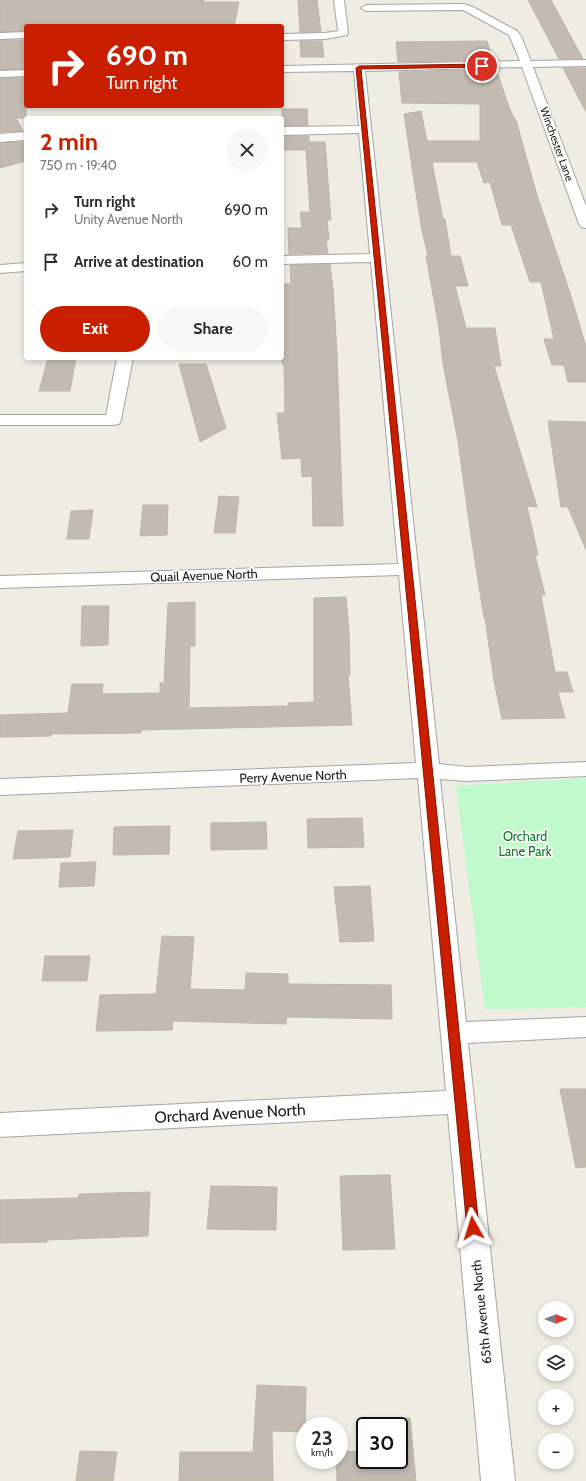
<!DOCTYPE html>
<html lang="en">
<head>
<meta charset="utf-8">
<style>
  :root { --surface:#fff; --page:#f7f7f7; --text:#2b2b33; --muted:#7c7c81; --accent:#c91e00 }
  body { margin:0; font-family:Cabin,sans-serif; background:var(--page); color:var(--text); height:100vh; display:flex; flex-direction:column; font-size:15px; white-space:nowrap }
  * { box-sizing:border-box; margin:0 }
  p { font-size:13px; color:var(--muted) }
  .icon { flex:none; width:22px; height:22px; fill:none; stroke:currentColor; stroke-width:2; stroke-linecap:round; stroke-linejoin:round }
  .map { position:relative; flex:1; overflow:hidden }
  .drawer { position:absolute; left:24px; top:116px; width:260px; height:244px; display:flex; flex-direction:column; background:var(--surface); border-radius:4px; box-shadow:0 2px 6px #0003 }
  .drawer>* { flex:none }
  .banner { position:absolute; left:24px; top:24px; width:260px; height:84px; border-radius:4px; box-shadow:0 2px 6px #0003; background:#c91e00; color:#fff; overflow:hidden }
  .needle { width:26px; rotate:90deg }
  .fabs { position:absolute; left:538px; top:1301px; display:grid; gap:8px }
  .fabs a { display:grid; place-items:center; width:36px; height:36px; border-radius:50%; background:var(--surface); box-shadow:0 2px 6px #0003; font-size:20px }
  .speed { position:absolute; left:296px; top:1417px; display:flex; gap:8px; font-size:20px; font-weight:700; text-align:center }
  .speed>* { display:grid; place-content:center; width:52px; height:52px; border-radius:50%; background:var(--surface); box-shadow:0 2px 6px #0003; line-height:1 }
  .speed small { font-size:10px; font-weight:400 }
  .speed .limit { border:2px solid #111; border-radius:6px; background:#fff; color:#111 }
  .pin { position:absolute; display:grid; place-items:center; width:34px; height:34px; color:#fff; margin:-17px; border:2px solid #fff; border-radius:50%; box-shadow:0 1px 4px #0007 }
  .me { position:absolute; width:44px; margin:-22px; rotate:354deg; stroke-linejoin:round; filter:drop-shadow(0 0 3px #0008) }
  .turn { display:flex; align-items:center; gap:14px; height:84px; padding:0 16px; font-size:18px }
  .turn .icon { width:52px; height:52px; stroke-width:2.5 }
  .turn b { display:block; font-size:28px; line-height:34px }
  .round { display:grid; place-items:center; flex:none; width:42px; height:42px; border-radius:21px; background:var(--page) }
  .summary { display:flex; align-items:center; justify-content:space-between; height:68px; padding:0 16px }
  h1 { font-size:24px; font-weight:800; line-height:30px; color:var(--accent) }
  .primary-button { display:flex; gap:8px; margin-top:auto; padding:8px 16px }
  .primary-button a { flex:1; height:46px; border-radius:24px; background:var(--accent); color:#fff; font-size:16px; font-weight:800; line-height:46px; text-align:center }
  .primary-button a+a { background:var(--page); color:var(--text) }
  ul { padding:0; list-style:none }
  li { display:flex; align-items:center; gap:12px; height:52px; padding:0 16px }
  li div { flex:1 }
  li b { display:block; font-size:15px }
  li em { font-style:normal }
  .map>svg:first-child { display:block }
  .park { fill:#bff9cc }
  .building { fill:#c3bbb2; stroke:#c0b5a5 }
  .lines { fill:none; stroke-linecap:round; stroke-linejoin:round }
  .minor-casing { stroke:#a4a4a4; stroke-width:2 }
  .minor { fill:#fff; fill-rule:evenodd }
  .route { fill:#c91e00; stroke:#831400 }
  .labels { text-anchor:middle; stroke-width:3.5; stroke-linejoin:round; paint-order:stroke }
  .far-street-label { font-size:11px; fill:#1d1d1d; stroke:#fff }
  .street-label { font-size:13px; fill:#1d1d1d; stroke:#fff }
  .park-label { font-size:13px; fill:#0b7a25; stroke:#fff }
  .near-street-label { font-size:16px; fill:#1d1d1d; stroke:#fff }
</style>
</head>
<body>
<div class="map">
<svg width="586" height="1481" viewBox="0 0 586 1481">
  <rect width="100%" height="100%" fill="#eeece3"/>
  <!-- park -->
  <path class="park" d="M586,778V1007L485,1010L456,786Z"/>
  <!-- building -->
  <path class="building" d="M0,0H204V2H239L234,26H26V31L0,32Z
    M298,0H317L321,32H300Z
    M528,0H551L583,59H559Z
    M0,40H26V69L0,70Z
    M300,41H322L324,57H301Z
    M487,41L493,60L398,62L396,42Z
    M563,68H586V112Z
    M496,69L509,107L515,120H516L536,192L571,296L586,347V382H568L564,365H552L544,339H554L541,282H530L511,225H502L490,182L484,183L477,162H432L443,219H445L451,256H460L468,286H455L466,328H495L501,366H494L537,507L527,506L538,555H535L545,595H541L555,672H567L573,692H558L565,718L502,719L494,681L485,618H484L470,529L458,441L443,364L439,328L426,256H428L421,226L404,114L421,111L427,141H480V104L402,103L399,72Z
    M0,78H26V118H16L23,131L0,132Z
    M282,109H307L308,125L282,126Z
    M282,136H309V142H325L331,220H327L329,240H326L328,253L289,254L288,228H302L300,212H310L306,150H282Z
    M26,142V161L0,168V143Z
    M330,264L333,289L337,353L343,526H313L312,476L302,477L301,458L282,459L277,413H285L284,364H282V284H291L290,265Z
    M48,358H76L70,391H39Z
    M179,364H206L226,428L200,442Z
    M548,421L586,422V550L568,507H561Z
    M219,496L239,497L235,533H214Z
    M143,505H168L167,535L140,536Z
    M93,510L89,539H67L71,511Z
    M346,597L349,631L350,675H348L352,725L141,730V733L51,734V736L0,737V715L68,713L72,684H103L102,694L160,693V683H164L168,603L195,602V646H190L189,708L288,706V703L314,702V598Z
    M82,606H109L108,645L81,646Z
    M362,818L364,847L308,848L307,819Z
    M266,822L267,849L211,850V823Z
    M170,826L169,854L113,855L114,827Z
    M73,830L70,857L13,859L18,831Z
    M96,862L94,886L59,887L61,863Z
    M370,886L374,941L340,942L334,887Z
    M162,936L194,937L190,989L245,990L246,973L288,974V984L391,985L392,1019L287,1017L286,1024L173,1021L172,1030L96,1031L100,995L156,994Z
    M45,956H90L87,981H42Z
    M560,1089H586V1167L576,1168Z
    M390,1175L395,1249L343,1250L340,1176Z
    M211,1186L277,1187L276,1230L207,1229Z
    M150,1192L148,1236L47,1240V1242L0,1243V1200L78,1198L79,1194Z
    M257,1385L306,1387L305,1432L272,1431L273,1481H179L180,1452H253Z
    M410,1418L416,1481H337L336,1460H339V1452L365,1451V1460H399V1426H367L366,1419Z
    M80,1451L117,1452L113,1481H76Z"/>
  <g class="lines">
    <defs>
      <path id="minor" d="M334,0H344L348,33L347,35L325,39L282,40V34L325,33L338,31Z
        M464,4L473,7L517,31L521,36L531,61L586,60V66L533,67L586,206V228L581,227L579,224L522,67L365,71L439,764L467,767L586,762V776L467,781L440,779L466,1022L586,1017V1037L468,1043L515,1481H481L448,1114L0,1137V1113L446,1091L418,778L0,795V779L416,763L399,575L0,588V576L398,564L371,262L282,264V256L370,254L359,133L282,135V127L359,126L354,71L282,72V66L520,61L509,35L463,10L366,11L361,8L366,5Z
        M26,32V38L0,39V33Z
        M26,70V76L0,77V71Z
        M26,132V140L0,142V134Z
        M26,263V271L0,273V265Z
        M117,358H133L121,420L119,424L113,425H0V415H106Z"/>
    </defs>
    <!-- minor casing -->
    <use href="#minor" class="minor-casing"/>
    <!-- minor -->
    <use href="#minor" class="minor"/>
  </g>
  <!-- route -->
  <path class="route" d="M482,64L483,67L361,69L479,1228L478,1232L473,1234L469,1232L467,1228L356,68L359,66Z"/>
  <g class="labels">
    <!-- far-street labels -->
    <g class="far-street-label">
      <text transform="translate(557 144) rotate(70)" y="4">Winchester Lane</text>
    </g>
    <!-- street labels -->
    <g class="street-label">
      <text transform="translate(204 575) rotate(-2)" y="5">Quail Avenue North</text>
      <text transform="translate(293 776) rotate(-2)" y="5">Perry Avenue North</text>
      <text transform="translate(481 1312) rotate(-96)" y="5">65th Avenue North</text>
    </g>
    <!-- park labels -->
    <g class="park-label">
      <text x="525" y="841">Orchard<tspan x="525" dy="15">Lane Park</tspan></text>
    </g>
    <!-- near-street labels -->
    <g class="near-street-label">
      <text transform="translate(230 1113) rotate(-3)" y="6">Orchard Avenue North</text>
    </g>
  </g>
</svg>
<div class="fabs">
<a><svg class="needle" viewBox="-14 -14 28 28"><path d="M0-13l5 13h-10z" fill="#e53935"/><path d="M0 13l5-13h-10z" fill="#7c7c81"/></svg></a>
<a><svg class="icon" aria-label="layers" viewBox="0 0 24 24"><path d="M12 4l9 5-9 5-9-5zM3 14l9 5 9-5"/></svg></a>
<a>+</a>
<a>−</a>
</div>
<div class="speed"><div>23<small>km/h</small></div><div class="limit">30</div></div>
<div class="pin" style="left:482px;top:66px;background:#d93025"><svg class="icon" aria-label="arrive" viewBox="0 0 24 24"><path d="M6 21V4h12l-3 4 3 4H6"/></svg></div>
<svg class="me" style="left:473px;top:1228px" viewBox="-20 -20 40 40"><path d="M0-17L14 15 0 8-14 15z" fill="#c91e00" stroke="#fff" stroke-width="4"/></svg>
<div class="banner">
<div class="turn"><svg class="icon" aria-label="right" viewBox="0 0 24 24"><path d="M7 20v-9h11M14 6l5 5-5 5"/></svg><div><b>690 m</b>Turn right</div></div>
</div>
<section class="drawer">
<div class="summary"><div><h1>2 min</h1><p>750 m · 19:40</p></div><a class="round"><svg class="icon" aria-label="close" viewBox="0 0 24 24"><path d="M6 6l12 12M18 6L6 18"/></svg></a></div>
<ul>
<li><svg class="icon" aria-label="right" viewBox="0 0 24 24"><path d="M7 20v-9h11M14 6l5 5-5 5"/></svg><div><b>Turn right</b><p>Unity Avenue North</p></div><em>690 m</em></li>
<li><svg class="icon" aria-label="arrive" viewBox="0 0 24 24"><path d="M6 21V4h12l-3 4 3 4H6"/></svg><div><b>Arrive at destination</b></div><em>60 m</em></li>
</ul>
<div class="primary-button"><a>Exit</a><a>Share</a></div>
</section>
</div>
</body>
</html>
